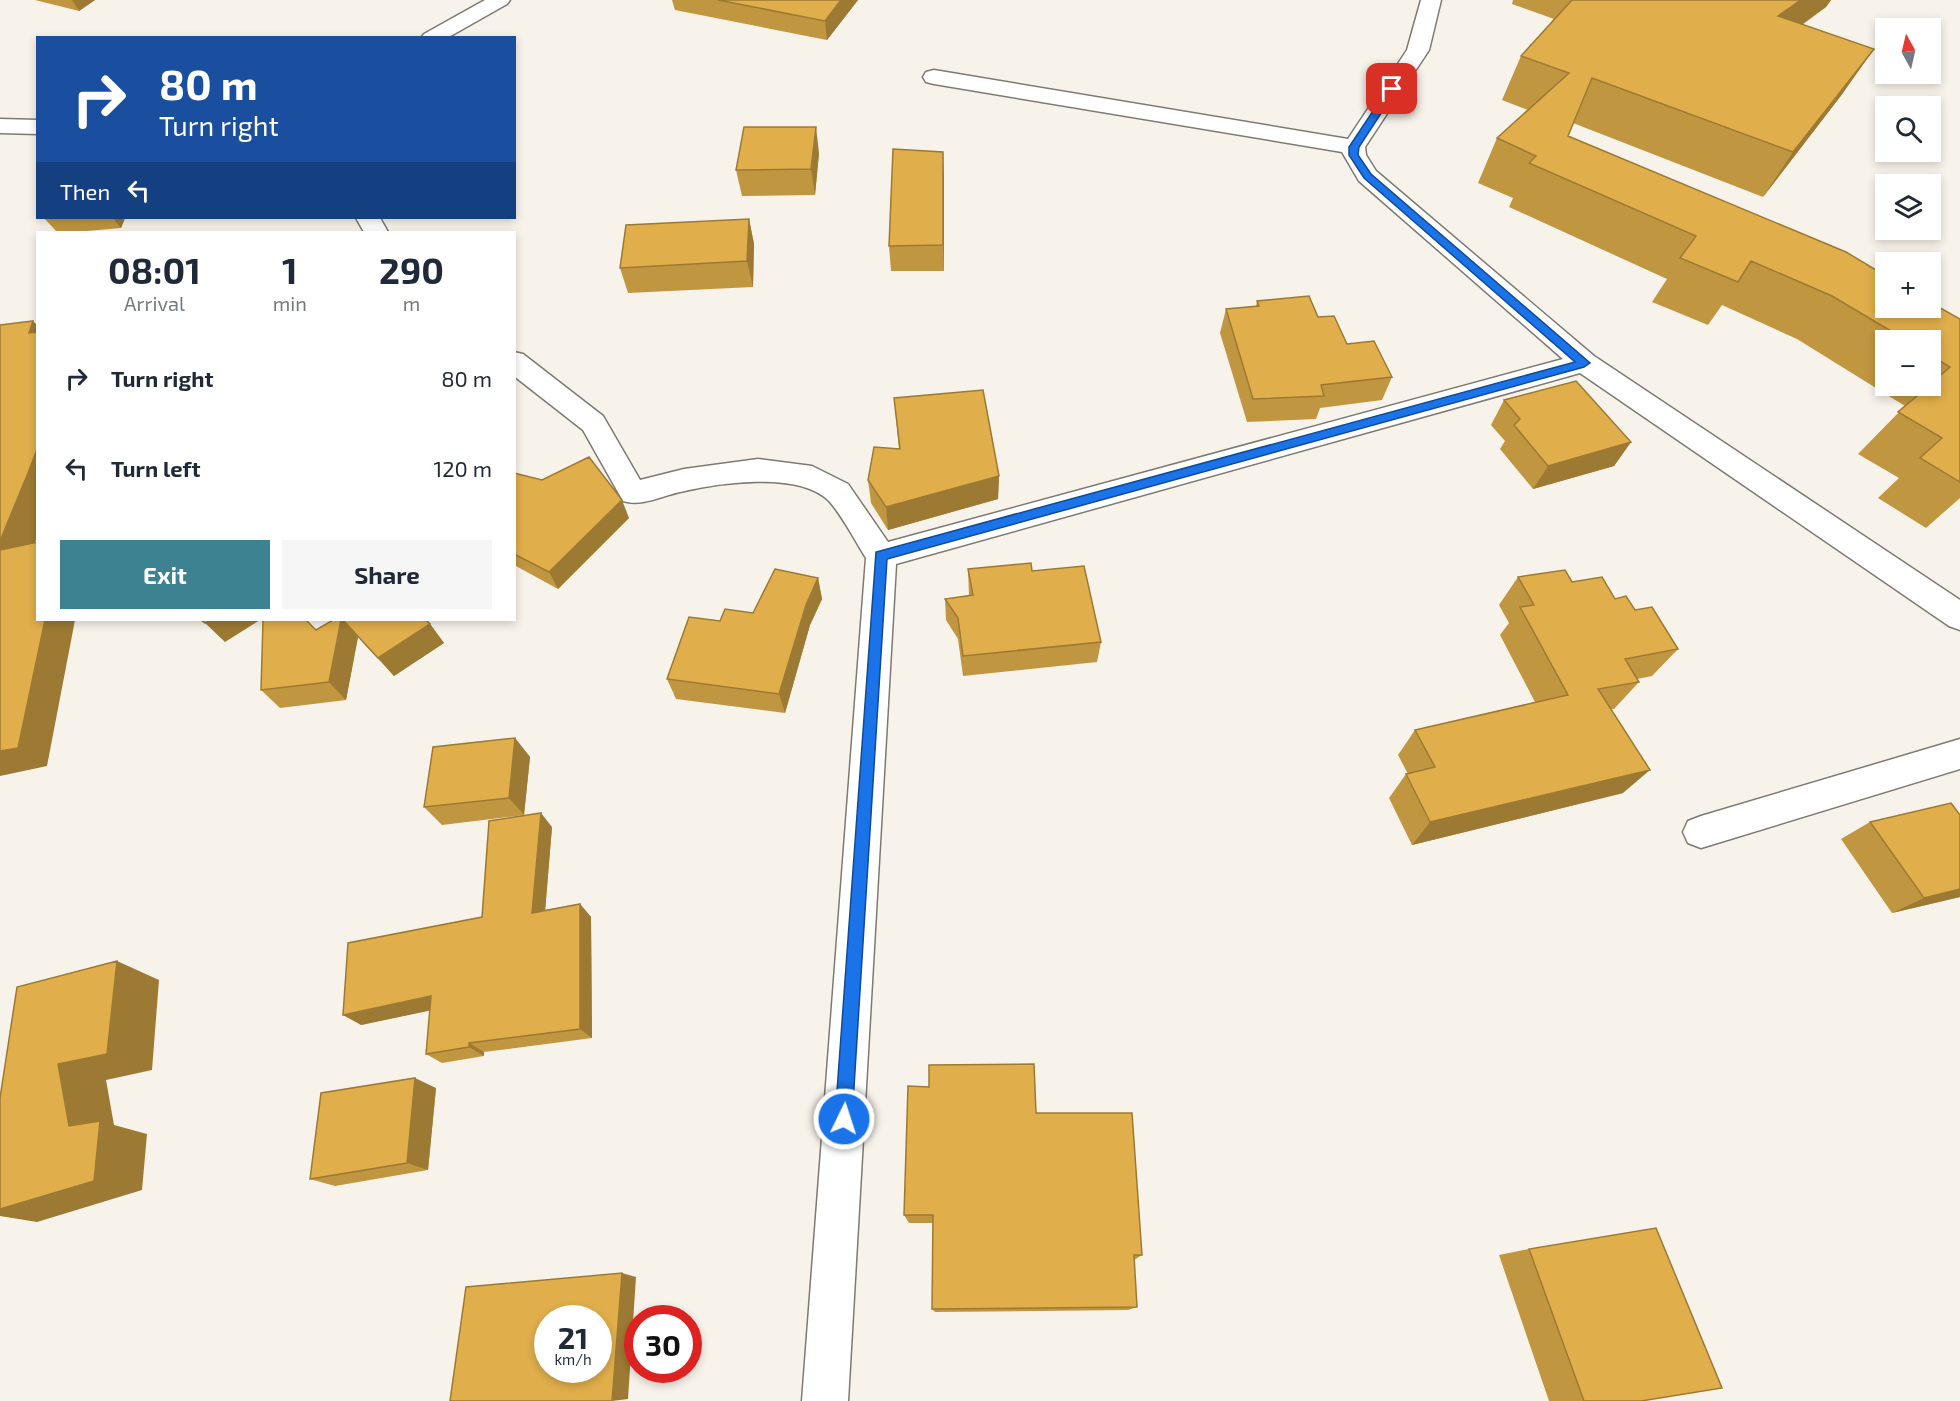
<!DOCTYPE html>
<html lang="en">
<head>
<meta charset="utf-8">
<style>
  :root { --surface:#fff; --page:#f6f6f7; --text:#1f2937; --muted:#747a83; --accent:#3d8290 }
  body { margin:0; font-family:"Exo 2",sans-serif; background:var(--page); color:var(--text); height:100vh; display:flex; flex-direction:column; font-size:22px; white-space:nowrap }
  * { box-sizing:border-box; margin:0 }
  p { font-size:20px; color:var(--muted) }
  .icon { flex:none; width:33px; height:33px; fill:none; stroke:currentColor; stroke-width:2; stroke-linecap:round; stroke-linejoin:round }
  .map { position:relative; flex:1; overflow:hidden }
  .drawer { position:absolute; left:36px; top:231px; width:480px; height:390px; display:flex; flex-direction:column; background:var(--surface); border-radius:0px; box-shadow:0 3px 9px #0003 }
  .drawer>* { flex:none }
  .banner { position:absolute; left:36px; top:36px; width:480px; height:183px; border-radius:0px; box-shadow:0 3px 9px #0003; background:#1a4fa0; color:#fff; overflow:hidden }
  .needle { width:39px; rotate:352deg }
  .fabs { position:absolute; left:1875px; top:18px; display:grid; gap:12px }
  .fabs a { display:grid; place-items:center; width:66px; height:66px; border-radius:0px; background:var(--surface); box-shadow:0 3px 9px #0003; font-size:30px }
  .speed { position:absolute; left:534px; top:1305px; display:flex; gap:12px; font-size:30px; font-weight:700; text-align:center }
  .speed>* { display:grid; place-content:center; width:78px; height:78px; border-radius:50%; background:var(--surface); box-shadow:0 3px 9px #0003; line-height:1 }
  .speed small { font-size:15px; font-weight:400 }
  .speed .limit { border:9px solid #d22; background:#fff; color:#111 }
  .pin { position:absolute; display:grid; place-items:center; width:51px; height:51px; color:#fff; margin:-26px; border-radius:12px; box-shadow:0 3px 9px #0006 }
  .me { position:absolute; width:66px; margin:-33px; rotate:4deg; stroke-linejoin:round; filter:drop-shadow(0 0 4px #0008) }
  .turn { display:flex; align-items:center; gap:21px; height:126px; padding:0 24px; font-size:27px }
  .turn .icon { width:78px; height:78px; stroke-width:2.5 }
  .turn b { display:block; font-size:42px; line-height:51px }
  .then { display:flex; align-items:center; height:57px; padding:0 24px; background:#0003; gap:12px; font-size:22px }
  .eta { display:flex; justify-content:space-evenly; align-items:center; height:102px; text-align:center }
  .eta b { font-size:36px; font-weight:700; line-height:42px }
  .action { display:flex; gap:12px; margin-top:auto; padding:12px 24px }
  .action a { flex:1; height:69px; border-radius:0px; background:var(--accent); color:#fff; font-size:24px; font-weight:700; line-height:69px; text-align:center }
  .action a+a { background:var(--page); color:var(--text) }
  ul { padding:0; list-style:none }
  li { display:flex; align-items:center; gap:18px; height:90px; padding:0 24px }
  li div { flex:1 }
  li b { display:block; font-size:22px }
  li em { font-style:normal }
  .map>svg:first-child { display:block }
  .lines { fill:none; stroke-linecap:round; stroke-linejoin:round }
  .minor-casing { stroke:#7e7a72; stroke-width:3 }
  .minor { fill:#fff; fill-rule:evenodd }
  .wall { fill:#c19640; fill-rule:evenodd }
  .shaded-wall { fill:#9d7a34 }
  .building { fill:#e0ae4b; stroke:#9d7a34; stroke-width:1.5; fill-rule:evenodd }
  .route { fill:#1a73e8; stroke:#114b97; stroke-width:1.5 }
</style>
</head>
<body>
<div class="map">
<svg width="1960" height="1401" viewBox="0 0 1960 1401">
  <rect width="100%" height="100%" fill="#f8f3ea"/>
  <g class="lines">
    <defs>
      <path id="minor" d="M485,0H510L507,4L447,38H421L424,34Z
        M1421,0H1441L1429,50L1365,147L1366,155L1376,171L1594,356L1960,600V630L1949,626L1580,373L896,564L848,1401H802L866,558C856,542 840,512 828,500C797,471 718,483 680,492C662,496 641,507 623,501L583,430L514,376V352L523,354L603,416L640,480L684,469L758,459L812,466L848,484L888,542L1563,359L1359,181L1342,152L934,84L926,82L923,77L926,72L934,70L1348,139L1407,50Z
        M0,119L38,120V134L0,133Z
        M356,218H380L388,232H364Z
        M1960,739V769L1701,848L1688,843L1683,832L1688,821L1701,816Z"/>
    </defs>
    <!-- minor casing -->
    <use href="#minor" class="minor-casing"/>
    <!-- minor -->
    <use href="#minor" class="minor"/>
  </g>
  <!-- wall -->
  <path class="wall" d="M35,0H95L79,11Z
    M672,0H858L827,40L675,10Z
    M1513,0H1831L1826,7L1802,25L1843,93L1763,197L1573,123L1568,136L1960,319V498L1926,528L1878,498L1899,478L1858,454L1905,406L1797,339L1722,305L1708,325L1652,302L1667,279L1509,207L1513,198L1478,183L1497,138L1528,110L1502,100L1521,56L1554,19L1512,4ZM1886,340H1930V386H1886Z
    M819,153L815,195L742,196L736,170Z
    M944,178V271H891L889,246Z
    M44,218H125L121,228L75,232H57Z
    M749,219L754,244L753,287L628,293L620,268Z
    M1257,301L1318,317L1347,344L1392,377L1382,400L1320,408L1316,419L1247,422L1220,333L1226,309L1256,306Z
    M894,398L999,476L998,499L888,530L871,503L868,480L899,449Z
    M1504,400L1631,442L1614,466L1533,489L1500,449L1505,441L1491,425Z
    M514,473L629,518L558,589L514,565Z
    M968,569L1032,571L1101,642L1097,662L963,676L958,639L946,620L945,599L969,596Z
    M1518,577L1572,582L1615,599L1635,610L1678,649L1652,676L1637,679L1639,682L1614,709H1611L1623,793L1412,845L1389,798L1406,774H1408L1398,755L1415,730L1535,702L1500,635L1509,623L1499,605Z
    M818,578L822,599L810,625L785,713L676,699L667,679L720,621L753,613Z
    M333,620L430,624L444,643L394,676L358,637L346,700L280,708L261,690L316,630Z
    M515,738L530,757L524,815L442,825L424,807Z
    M1960,815V897L1892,913L1841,839L1870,822Z
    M552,827L545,910L580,904L591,917L592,1038L484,1052V1056L442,1063L426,1054L430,1010L361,1025L482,917Z
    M929,1087L1036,1113L1142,1255L1134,1260L1137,1307L1128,1310L935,1312L932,1309L933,1223H909L904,1215Z
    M436,1088L428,1170L335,1186L310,1179Z
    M1529,1249L1641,1401H1549L1499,1255Z"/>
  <!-- shaded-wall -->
  <path class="shaded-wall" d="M72,0H95L79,11Z
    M841,0H858L827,40L825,21Z
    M1801,0H1831L1826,7L1752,60L1778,16Z
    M1874,49L1843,93L1763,197L1793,152Z
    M816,127L819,153L815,195L811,169Z
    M943,152L944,178V271L943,245Z
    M113,218H125L121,228Z
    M749,219L754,244L753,287L747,261Z
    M33,321L38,326V342L29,333Z
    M1631,442L1614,466L1533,489L1548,466Z
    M38,447V535L23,572L0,554V541Z
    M999,476L998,499L888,530L886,507Z
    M622,500L629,518L558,589L549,572Z
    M818,578L822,599L810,625L785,713L779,694L806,605Z
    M45,620H75L47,766L0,776V751Z
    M211,620H260L225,642L205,623Z
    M341,620H343L358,637L346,700L329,682Z
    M430,624L444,643L394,676L378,658Z
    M515,738L530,757L524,815L509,798Z
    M1650,770L1623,793L1412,845L1430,822Z
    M541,813L552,827L544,925L532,913Z
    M1960,889V897L1892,913L1924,898Z
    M580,904L591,917L592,1038L580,1029Z
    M117,961L159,980L152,1070L106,1080L114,1125L147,1134L142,1190L37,1222L0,1216V1209L69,1126L58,1064Z
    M431,996L447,1007L361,1025L343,1015Z
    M469,1043L484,1052V1056L469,1047Z
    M415,1078L436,1088L428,1170L407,1163Z
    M622,1273L636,1277L628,1399L612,1401Z"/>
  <!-- building -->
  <path class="building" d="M718,0H841L825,21Z
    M1572,0H1801L1778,16L1874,49L1793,152L1592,78L1568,136L1846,252L1886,276V308H1930V302L1960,319V482L1920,458L1942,438L1898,412L1929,386H1930V384L1950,367L1930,355V340H1906L1832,296L1751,261L1738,282L1680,258L1696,236L1529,163L1536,156L1497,138L1569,73L1521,56Z
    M744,127H816L811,169L736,170Z
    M893,149L943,152V245L889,246Z
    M749,219L747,261L620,268L626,225Z
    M1309,296L1318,317L1334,316L1347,344L1374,341L1392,377L1321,385L1324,396L1253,399L1226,309L1259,306L1257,301Z
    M33,321L29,333L38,332V447L28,473L0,541V325Z
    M1576,381L1631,442L1548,466L1514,425L1520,419L1504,400Z
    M983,390L999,476L886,507L868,480L874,447L900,449L894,398Z
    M589,457L622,500L549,572L514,554V473L542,480Z
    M38,542V620H45L18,748L0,751V550Z
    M1031,563L1032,571L1084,566L1101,642L963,656L958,618L945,599L973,595L968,569Z
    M775,569L818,578L806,605L779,694L667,679L689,617L720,621L725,609L753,613Z
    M1565,570L1572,582L1602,577L1615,599L1626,596L1635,610L1652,607L1678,649L1625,659L1639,682L1598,689L1650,770L1430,822L1406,774L1435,767L1415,730L1568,695L1520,607L1534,605L1518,577Z
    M201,620H211L205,623Z
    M263,620H306L316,630L333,620H341L329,682L261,690Z
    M343,620H426L430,624L378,658Z
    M515,738L509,798L424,807L433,747Z
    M1951,803L1960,815V889L1924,898L1870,822Z
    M541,813L532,913L580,904V1029L469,1043V1047L426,1054L431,996L343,1015L348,943L482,917L489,821Z
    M117,961L107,1054L58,1064L69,1126L100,1121L94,1181L0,1209V1098L17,987Z
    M1034,1064L1036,1113H1132L1142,1255H1134L1137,1307L932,1309L933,1215H904L908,1086L929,1087V1065Z
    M415,1078L407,1163L310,1179L321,1093Z
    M1656,1228L1722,1388L1641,1401H1584L1529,1249Z
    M622,1273L612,1401H450L466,1287ZM548,1318H598V1370H548Z"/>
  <!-- route -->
  <path class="route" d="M1392,86L1397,89L1359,147L1358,155L1371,174L1590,363L1584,367L887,559L852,1119L850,1125L844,1128L838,1125L835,1119L876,552L1575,362L1364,178L1349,155V147L1389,87Z"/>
</svg>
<div class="fabs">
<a><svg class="needle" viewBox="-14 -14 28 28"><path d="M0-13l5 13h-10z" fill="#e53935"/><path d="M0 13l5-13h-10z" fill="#747a83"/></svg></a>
<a><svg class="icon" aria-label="search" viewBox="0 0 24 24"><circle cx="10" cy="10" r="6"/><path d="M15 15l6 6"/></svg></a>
<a><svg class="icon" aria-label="layers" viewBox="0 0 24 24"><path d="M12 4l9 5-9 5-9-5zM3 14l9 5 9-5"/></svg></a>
<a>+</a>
<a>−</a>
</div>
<div class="speed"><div>21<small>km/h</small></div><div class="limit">30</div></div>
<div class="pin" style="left:1392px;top:89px;background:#d93025"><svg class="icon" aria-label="arrive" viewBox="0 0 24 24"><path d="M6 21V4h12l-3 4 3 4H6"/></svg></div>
<svg class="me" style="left:844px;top:1119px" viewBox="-20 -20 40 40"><circle r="17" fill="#1a73e8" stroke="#fff" stroke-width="3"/><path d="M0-11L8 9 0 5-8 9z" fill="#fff"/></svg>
<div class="banner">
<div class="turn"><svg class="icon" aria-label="right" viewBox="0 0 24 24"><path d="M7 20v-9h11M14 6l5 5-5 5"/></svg><div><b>80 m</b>Turn right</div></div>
<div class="then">Then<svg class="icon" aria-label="left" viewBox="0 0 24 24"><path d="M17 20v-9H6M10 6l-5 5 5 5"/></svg></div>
</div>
<section class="drawer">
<div class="eta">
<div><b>08:01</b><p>Arrival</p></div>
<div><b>1</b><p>min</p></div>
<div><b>290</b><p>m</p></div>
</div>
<ul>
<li><svg class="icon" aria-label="right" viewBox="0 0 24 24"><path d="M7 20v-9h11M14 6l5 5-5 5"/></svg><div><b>Turn right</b></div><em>80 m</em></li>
<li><svg class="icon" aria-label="left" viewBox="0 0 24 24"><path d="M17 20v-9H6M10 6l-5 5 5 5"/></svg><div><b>Turn left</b></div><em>120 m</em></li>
</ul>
<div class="action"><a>Exit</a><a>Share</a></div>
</section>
</div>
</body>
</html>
